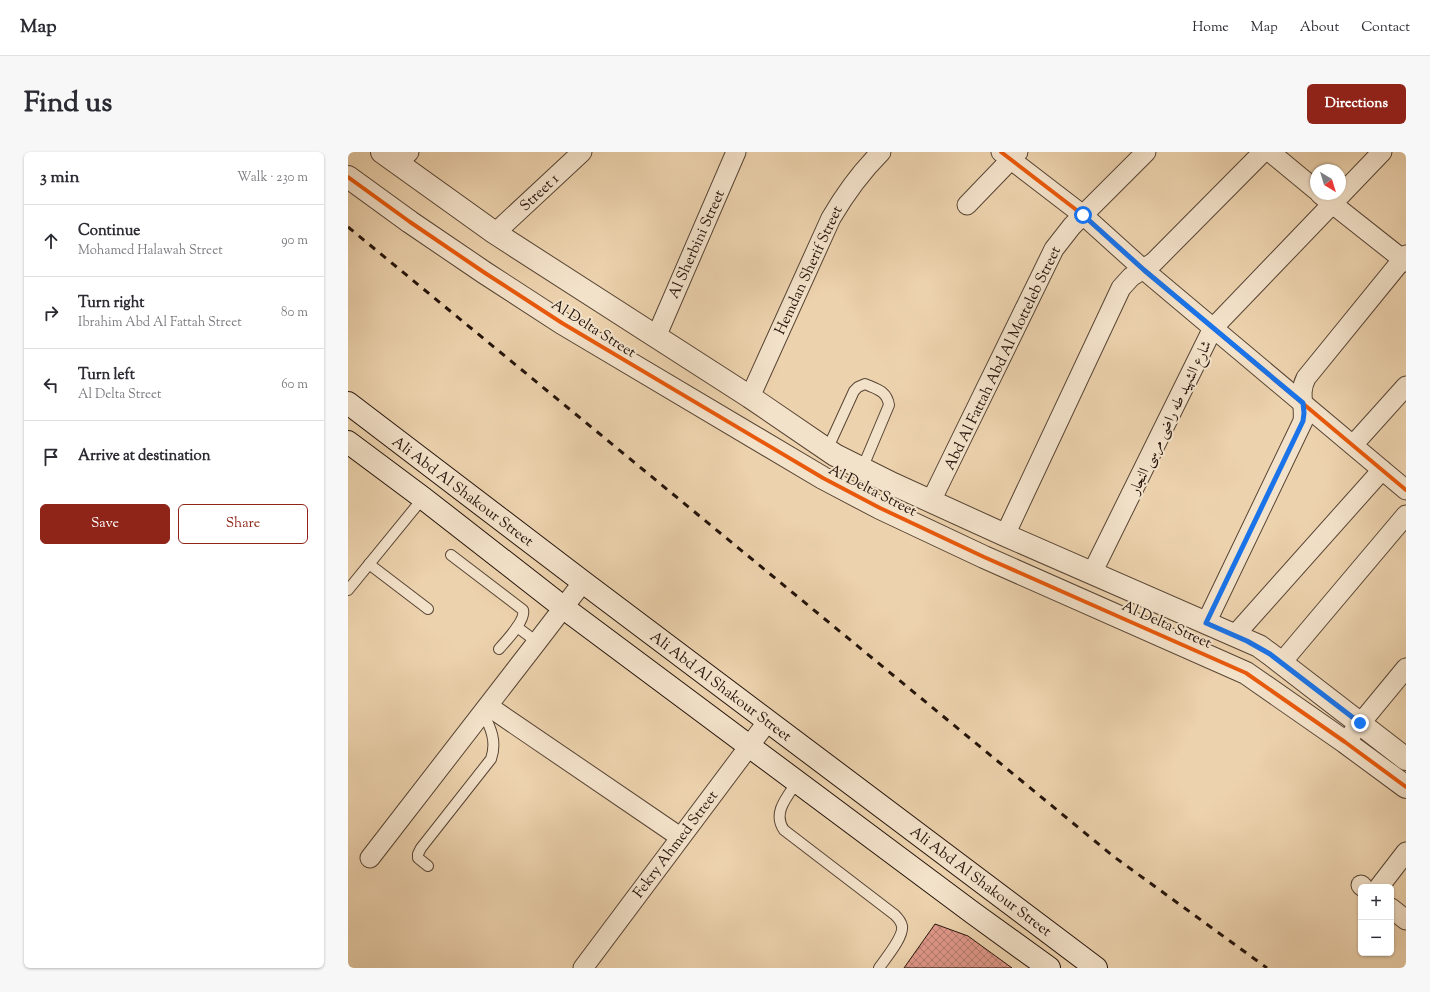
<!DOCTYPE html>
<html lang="en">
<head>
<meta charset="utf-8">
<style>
	:root { --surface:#fff; --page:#f7f7f7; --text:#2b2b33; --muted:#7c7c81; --line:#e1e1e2; --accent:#8f2418 }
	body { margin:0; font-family:"Sorts Mill Goudy",Amiri,serif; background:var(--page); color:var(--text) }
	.controls { position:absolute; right:12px; bottom:12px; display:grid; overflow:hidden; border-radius:6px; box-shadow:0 1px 3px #0004 }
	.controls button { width:36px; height:36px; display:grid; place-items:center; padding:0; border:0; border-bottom:1px solid var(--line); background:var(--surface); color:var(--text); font:20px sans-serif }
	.compass { position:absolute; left:962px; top:12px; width:36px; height:36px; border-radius:50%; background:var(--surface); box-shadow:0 1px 3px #0004; rotate:142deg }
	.stop { position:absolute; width:12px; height:12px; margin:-9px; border:3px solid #1a73e8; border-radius:50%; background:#fff }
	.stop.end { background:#1a73e8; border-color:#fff; box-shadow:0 1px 4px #0008 }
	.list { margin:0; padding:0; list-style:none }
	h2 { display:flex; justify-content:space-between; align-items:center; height:52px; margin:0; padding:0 16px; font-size:17px }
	h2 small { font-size:13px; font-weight:400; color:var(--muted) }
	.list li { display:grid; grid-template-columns:26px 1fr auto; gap:12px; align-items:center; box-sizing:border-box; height:72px; padding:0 16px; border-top:1px solid var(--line) }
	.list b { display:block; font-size:15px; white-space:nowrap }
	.list p { margin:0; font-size:13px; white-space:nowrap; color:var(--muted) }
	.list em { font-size:13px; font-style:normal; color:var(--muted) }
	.actions { display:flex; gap:8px; padding:12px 16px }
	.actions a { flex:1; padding:9px 0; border:1px solid var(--accent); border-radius:6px; text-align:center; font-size:14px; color:var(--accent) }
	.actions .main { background:var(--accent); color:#fff }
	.icon { flex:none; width:22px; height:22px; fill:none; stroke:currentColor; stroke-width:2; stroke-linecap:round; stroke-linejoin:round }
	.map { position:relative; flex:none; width:1058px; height:816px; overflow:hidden; border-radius:6px }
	header { display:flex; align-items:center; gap:24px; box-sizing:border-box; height:56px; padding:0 20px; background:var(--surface); border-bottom:1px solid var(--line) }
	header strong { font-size:19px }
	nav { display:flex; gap:22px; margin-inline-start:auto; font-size:14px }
	.intro { display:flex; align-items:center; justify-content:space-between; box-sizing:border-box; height:96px; padding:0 24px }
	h1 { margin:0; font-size:28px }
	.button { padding:10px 18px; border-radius:6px; background:var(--accent); color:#fff; font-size:14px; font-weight:700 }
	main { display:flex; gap:24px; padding:0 24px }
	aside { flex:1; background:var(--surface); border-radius:6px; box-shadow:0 1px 3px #0004 }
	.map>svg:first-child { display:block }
	.building { fill:url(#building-cross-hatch); stroke:#25140b }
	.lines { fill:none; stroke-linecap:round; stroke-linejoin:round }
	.service-casing { stroke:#574434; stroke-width:12 }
	.minor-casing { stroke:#574434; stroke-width:21 }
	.tertiary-casing { stroke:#574434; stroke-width:24 }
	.secondary-casing { stroke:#25140b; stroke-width:24 }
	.service { stroke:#f3e2ca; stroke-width:10 }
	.minor { stroke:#f3e2ca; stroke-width:19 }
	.tertiary { stroke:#f3e2ca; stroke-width:22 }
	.secondary { stroke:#f3e2ca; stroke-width:22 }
	.rail { stroke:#25140b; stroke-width:3; stroke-dasharray:7 7; stroke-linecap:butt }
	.cycleway-casing { stroke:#f3e2ca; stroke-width:6 }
	.cycleway { stroke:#e8590c; stroke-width:4 }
	.route { stroke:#1a73e8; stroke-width:5 }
	.labels { text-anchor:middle; stroke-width:4; stroke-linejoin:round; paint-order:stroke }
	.street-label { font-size:15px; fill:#25140b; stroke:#f3e2ca }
</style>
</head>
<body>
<header>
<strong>Map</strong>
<nav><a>Home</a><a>Map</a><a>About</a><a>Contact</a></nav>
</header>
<div class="intro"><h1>Find us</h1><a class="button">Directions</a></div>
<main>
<aside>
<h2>3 min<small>Walk · 230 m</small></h2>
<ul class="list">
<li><svg class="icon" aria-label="ahead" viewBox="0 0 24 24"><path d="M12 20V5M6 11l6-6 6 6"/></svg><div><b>Continue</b><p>Mohamed Halawah Street</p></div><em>90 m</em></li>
<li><svg class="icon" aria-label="right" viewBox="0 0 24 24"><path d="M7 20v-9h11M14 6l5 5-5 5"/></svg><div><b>Turn right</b><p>Ibrahim Abd Al Fattah Street</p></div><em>80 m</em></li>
<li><svg class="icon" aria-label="left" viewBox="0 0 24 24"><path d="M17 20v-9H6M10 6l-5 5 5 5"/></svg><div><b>Turn left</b><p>Al Delta Street</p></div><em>60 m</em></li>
<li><svg class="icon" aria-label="arrive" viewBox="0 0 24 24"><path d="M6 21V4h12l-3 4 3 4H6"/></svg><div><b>Arrive at destination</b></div></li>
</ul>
<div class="actions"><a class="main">Save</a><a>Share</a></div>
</aside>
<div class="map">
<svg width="1058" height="816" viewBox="0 0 1058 816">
	<defs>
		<pattern id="building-cross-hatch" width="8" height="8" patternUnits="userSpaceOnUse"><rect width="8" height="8" fill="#e0988a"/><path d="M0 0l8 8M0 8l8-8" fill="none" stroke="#b57b6f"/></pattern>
	</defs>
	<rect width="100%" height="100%" fill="#ecd2ad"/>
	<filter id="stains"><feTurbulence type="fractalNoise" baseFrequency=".005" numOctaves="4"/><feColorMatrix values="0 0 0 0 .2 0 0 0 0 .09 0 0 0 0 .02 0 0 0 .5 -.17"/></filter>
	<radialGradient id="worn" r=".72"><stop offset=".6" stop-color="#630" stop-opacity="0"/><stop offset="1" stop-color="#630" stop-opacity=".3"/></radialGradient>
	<polygon class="building" points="587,772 620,784 664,816 556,816"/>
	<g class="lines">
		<defs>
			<g id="service">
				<path d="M479,298L506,239L510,235L517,232C529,237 539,239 541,253L514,317"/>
				<path d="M103,403L175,458C178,468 158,489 151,497"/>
				<polyline points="21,412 80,457"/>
				<polyline points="0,438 75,346"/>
				<polyline points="169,475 189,490"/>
				<path d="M449,630C439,645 424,661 436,678L547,763C550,766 553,769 554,774C556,785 537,807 531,816"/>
				<path d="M80,714L70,706V702L73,696L143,607C149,590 143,576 135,561"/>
			</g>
			<g id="minor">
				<polyline points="653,0 735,63 796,118 1058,338"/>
				<polyline points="922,0 968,38"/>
				<polyline points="50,11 61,0"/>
				<polyline points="972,42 1058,110"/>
				<polyline points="619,53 670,0"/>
				<polyline points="147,81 234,0"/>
				<polyline points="308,185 388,0"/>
				<path d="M402,245L483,66C497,42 513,20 533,0"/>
				<polyline points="1005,293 1058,234"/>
				<polyline points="583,349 706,97 724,74 798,0"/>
				<polyline points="657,383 773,136 783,125 806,110 915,0"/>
				<polyline points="744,421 865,176 1034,0"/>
				<path d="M858,471L955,269C957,252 950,242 958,226L1058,103"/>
				<polyline points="886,484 1034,318"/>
				<polyline points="934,510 1058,363"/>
				<polyline points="140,554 332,685"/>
				<polyline points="997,590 1058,516"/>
				<polyline points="22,706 189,490 235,430"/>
				<polyline points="1013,733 1015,735"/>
				<polyline points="1031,735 1058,700"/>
				<polyline points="1043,756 1058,768"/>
				<polyline points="235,816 420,569"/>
			</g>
			<g id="tertiary">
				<polyline points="34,0 147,81 402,245 487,303 545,332 657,383 911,494 922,502 1058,607"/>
				<polyline points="0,25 62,70 137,121 214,171 475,326 532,356 636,405 898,521 997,590 1058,635"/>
			</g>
			<g id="secondary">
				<polyline points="0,251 235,430 748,816"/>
				<polyline points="0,290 75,346 216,456 625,761 701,816"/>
			</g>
		</defs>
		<use href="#service" class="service-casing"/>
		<use href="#minor" class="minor-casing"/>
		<use href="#tertiary" class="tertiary-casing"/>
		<use href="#secondary" class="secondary-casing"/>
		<use href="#service" class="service"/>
		<use href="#minor" class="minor"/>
		<use href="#tertiary" class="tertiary"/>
		<use href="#secondary" class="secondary"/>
		<polyline class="rail" points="0,75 765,704 919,816"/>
		<defs>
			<g id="cycleway">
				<polyline points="653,0 735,63 796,118 1058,338"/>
				<polyline points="0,25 62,70 137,121 214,171 475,326 532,356 636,405 898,521 997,590 1058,635"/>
			</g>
		</defs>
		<use href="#cycleway" class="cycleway-casing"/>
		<use href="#cycleway" class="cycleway"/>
	</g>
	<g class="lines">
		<polyline class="route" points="735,63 796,118 955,251 956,261 955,269 858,471 899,489 922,502 1012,571"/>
	</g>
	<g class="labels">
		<g class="street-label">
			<text transform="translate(191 40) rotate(-43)" y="5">Street 1</text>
			<text transform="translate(348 92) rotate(-66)" y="5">Al Sherbini Street</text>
			<text transform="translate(460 118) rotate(-65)" y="5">Hemdan Sherif Street</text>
			<text transform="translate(246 176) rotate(32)" y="5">Al Delta Street</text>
			<text transform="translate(654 206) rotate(-64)" y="5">Abd Al Fattah Abd Al Motteleb Street</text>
			<text transform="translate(822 265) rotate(-64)" y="5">شارع الشهيد طه راضى مرسى النجار</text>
			<text transform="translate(525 338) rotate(27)" y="5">Al Delta Street</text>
			<text transform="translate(115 339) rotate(37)" y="5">Ali Abd Al Shakour Street</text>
			<text transform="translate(819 472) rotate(24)" y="5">Al Delta Street</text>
			<text transform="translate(373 534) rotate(37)" y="5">Ali Abd Al Shakour Street</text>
			<text transform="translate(327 692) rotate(-53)" y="5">Fekry Ahmed Street</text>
			<text transform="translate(633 729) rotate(37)" y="5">Ali Abd Al Shakour Street</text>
		</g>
	</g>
	<rect width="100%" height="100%" filter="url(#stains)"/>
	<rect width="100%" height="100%" fill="url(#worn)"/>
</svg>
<div class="controls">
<button>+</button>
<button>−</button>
</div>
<svg class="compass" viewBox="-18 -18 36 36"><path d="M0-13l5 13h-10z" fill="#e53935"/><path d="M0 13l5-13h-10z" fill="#7c7c81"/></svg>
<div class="stop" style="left:735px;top:63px"></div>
<div class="stop end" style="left:1012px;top:571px"></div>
</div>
</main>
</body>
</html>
